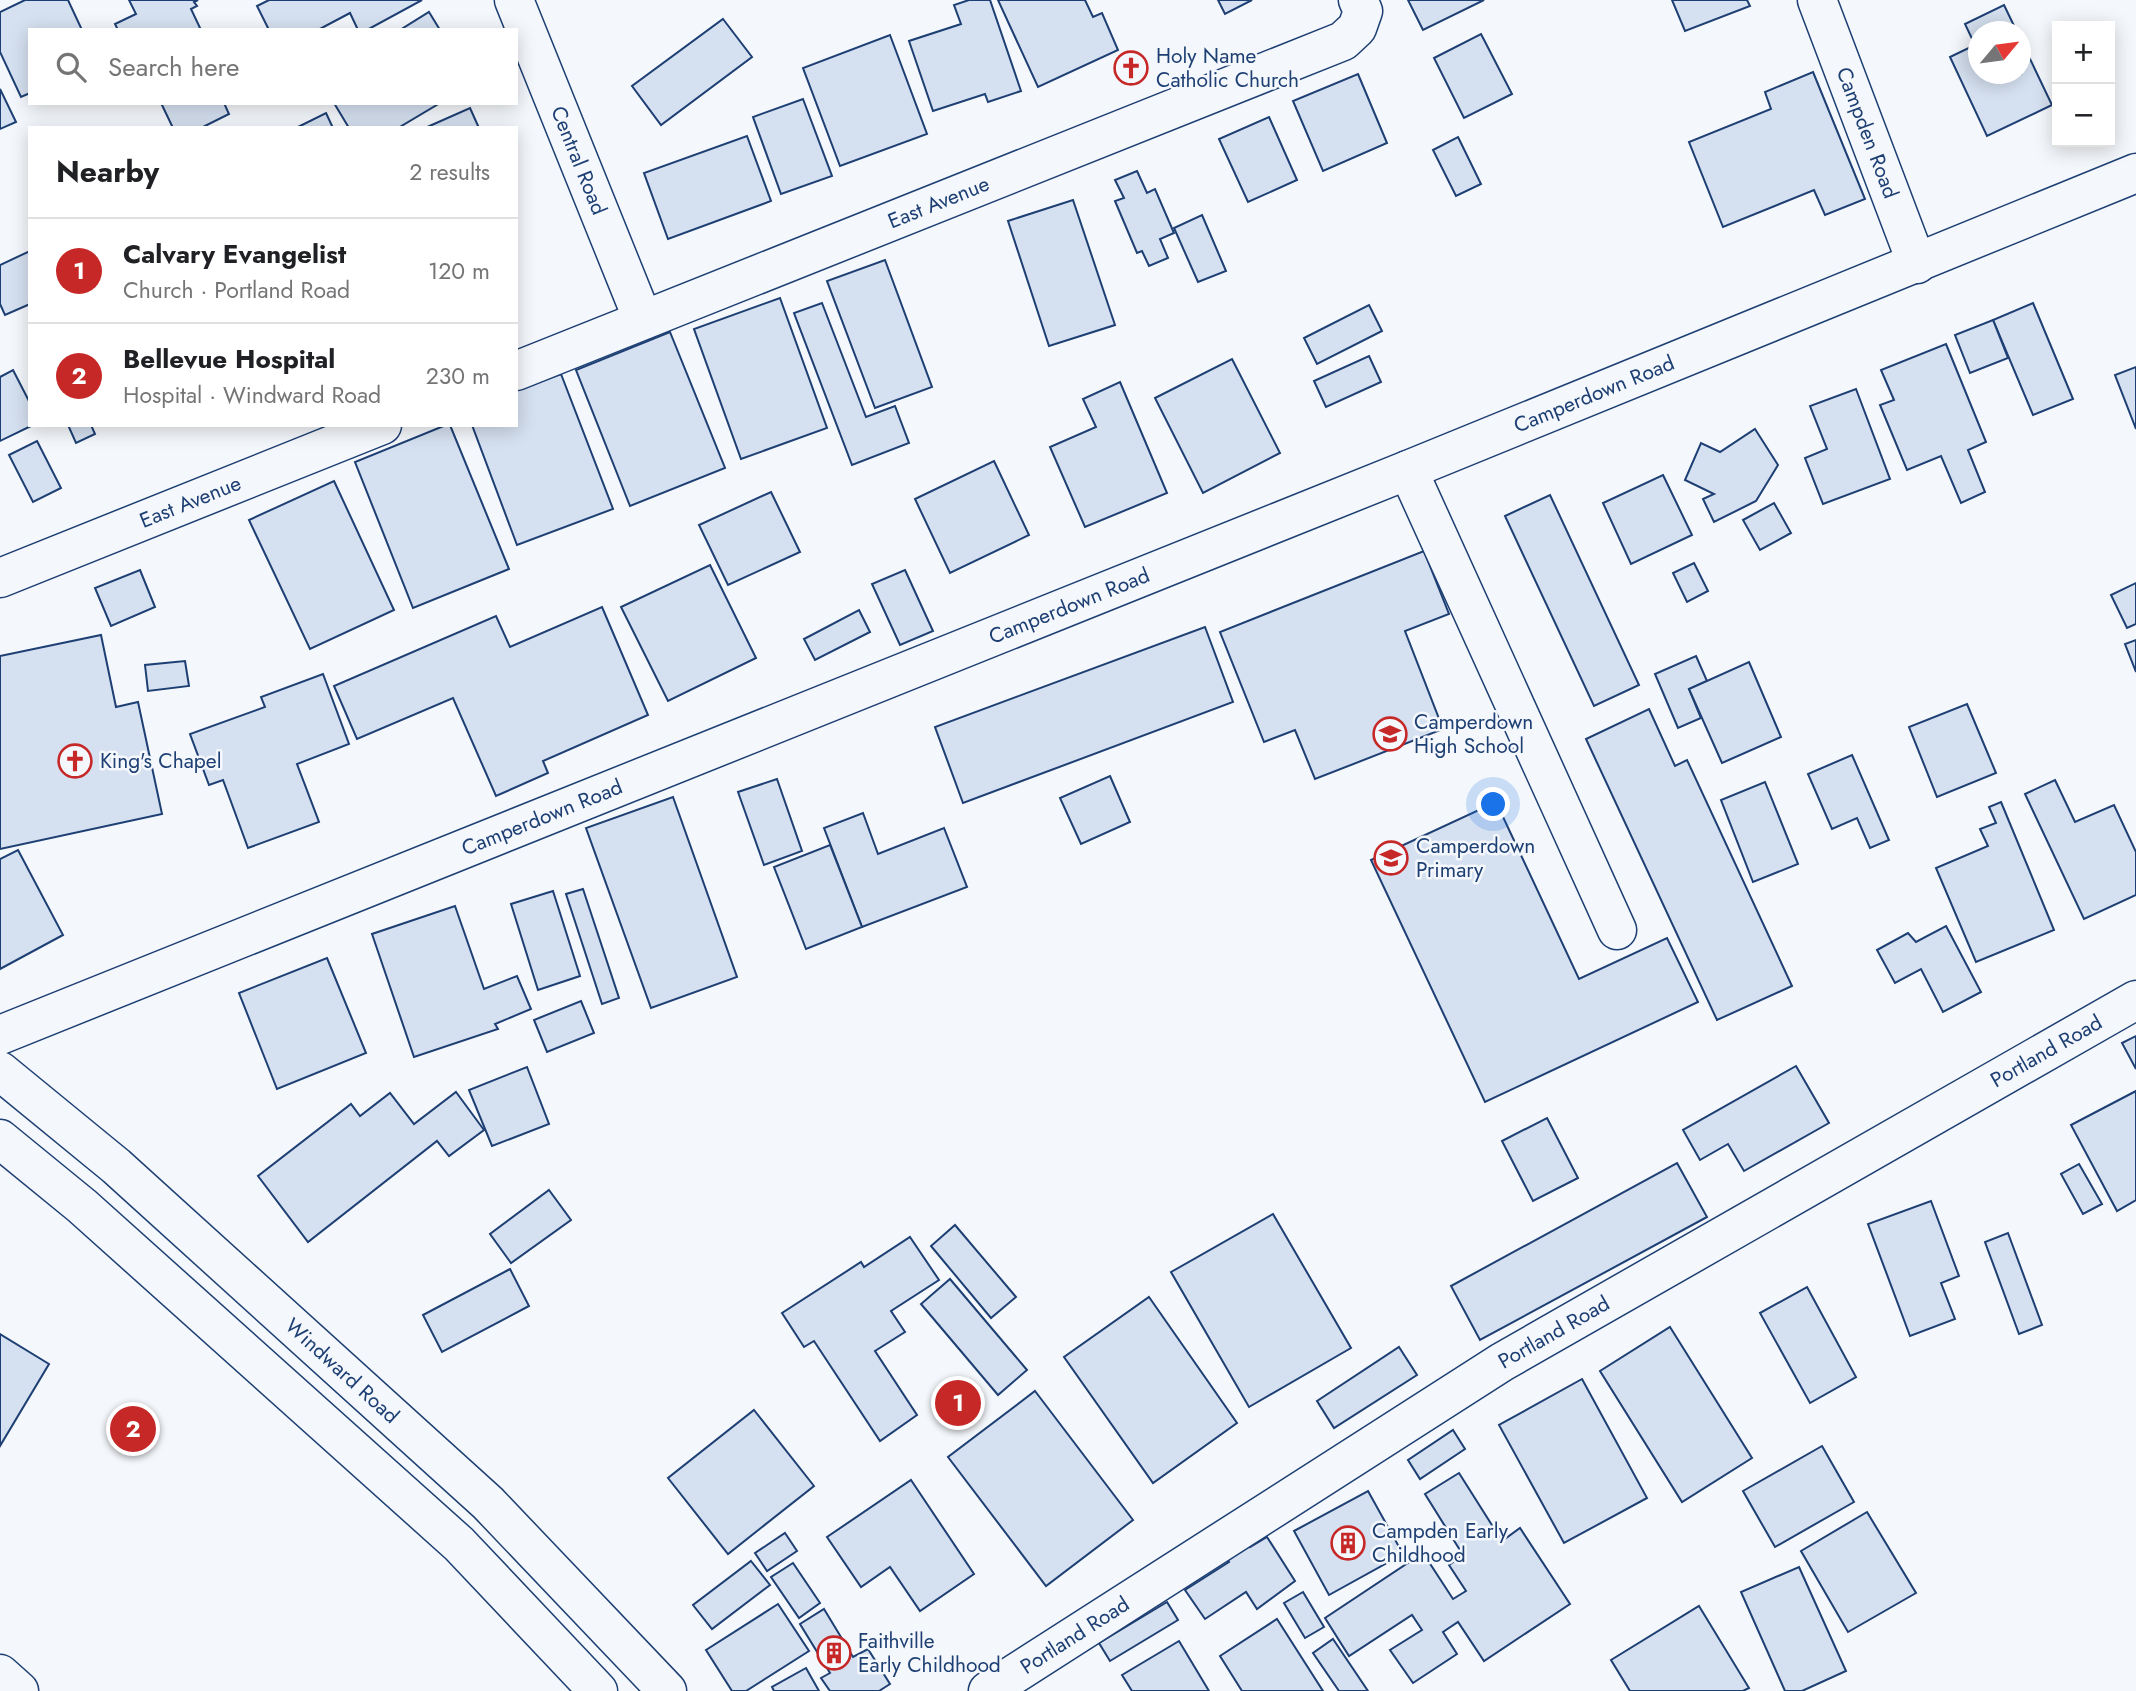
<!DOCTYPE html>
<html lang="en">
<head>
<meta charset="utf-8">
<style>
	:root { --surface:#fff; --page:#f2f2f2; --text:#202124; --muted:#757577; --line:#e0e0e0; --accent:#c62828 }
	body { margin:0; font-family:Jost,sans-serif; background:var(--page); color:var(--text) }
	.controls { position:absolute; right:21px; top:21px; display:grid; overflow:hidden; border-radius:0px; box-shadow:0 4px 18px #0003 }
	.controls button { width:63px; height:63px; display:grid; place-items:center; padding:0; border:0; border-bottom:2px solid var(--line); background:var(--surface); color:var(--text); font:35px sans-serif }
	.compass { position:absolute; left:1968px; top:21px; width:63px; height:63px; border-radius:50%; background:var(--surface); box-shadow:0 4px 18px #0003; rotate:61deg }
	.you { position:absolute; left:1494px; top:805px; width:24px; height:24px; margin:-18px; border:5px solid #fff; border-radius:50%; background:#1a73e8; box-shadow:0 0 0 10px #1a73e833 }
	.badge { display:grid; place-items:center; width:46px; height:46px; border-radius:50%; background:var(--accent); color:#fff; font-size:23px; font-weight:700 }
	.pin { position:absolute; translate:-50% -50%; border:4px solid #fff; box-shadow:0 2px 7px #0006 }
	.list { margin:0; padding:0; list-style:none }
	h2 { display:flex; justify-content:space-between; align-items:center; height:91px; margin:0; padding:0 28px; font-size:30px }
	h2 small { font-size:23px; font-weight:400; color:var(--muted) }
	.list li { display:grid; grid-template-columns:46px 1fr auto; gap:21px; align-items:center; box-sizing:border-box; height:105px; padding:0 28px; border-top:2px solid var(--line) }
	.list b { display:block; font-size:26px; white-space:nowrap }
	.list p { margin:0; font-size:23px; white-space:nowrap; color:var(--muted) }
	.list em { font-size:23px; font-style:normal; color:var(--muted) }
	.icon { flex:none; width:38px; height:38px; fill:none; stroke:currentColor; stroke-width:2; stroke-linecap:round; stroke-linejoin:round }
	.map { position:relative; flex:none; width:2136px; height:1691px; overflow:hidden }
	.search { position:absolute; background:var(--surface); box-shadow:0 4px 18px #0003; left:28px; top:28px; width:490px; height:77px; display:flex; align-items:center; gap:18px; box-sizing:border-box; padding:0 24px; border-radius:0px; color:var(--muted); font-size:26px }
	.panel { position:absolute; background:var(--surface); box-shadow:0 4px 18px #0003; left:28px; top:126px; width:490px; height:301px; border-radius:0px }
	.map>svg:first-child { display:block }
	.building { fill:#d5e0f0; stroke:#1d3f73; stroke-width:2 }
	.lines { fill:none; stroke-linecap:round; stroke-linejoin:round }
	.minor-casing { stroke:#1d3f73; stroke-width:41 }
	.major-casing { stroke:#1d3f73; stroke-width:41 }
	.minor { stroke:#f4f7fb; stroke-width:38 }
	.major { stroke:#f4f7fb; stroke-width:38 }
	.labels { text-anchor:middle; stroke-width:5; stroke-linejoin:round; paint-order:stroke }
	.poi-label { font-size:21px; fill:#1d3f73; stroke:#f4f7fb; text-anchor:start }
	.street-label { font-size:21px; fill:#1d3f73; stroke:#f4f7fb }
</style>
</head>
<body>
<div class="map">
<svg width="2136" height="1691" viewBox="0 0 2136 1691">
	<rect width="100%" height="100%" fill="#f4f7fb"/>
	<g class="building">
		<polygon points="25,0 68,0 82,30 30,30 30,93 21,97 0,52 0,12"/>
		<polygon points="129,0 198,0 194,2 197,6 191,9 201,30 118,30 115,24 136,14"/>
		<polygon points="269,0 422,0 367,30 358,30 350,13 318,30 269,30 257,6"/>
		<polygon points="969,0 990,0 1021,91 988,102 985,94 933,111 909,41 961,24 954,5"/>
		<polygon points="998,0 1085,0 1093,17 1102,13 1118,50 1038,87"/>
		<polygon points="1218,0 1252,0 1225,14"/>
		<polygon points="1408,0 1484,0 1423,30"/>
		<polygon points="1672,0 1747,0 1750,6 1685,31"/>
		<polygon points="2004,5 2017,32 1979,32 1979,74 2021,74 2021,40 2052,105 1987,136 1950,57 1975,45 1965,24"/>
		<polygon points="429,12 440,30 400,30"/>
		<polygon points="723,19 752,57 661,125 632,86"/>
		<polygon points="1481,34 1512,94 1464,118 1434,58"/>
		<polygon points="890,35 927,134 840,166 803,68"/>
		<polygon points="1813,72 1865,199 1825,215 1814,190 1723,227 1689,142 1771,109 1765,92"/>
		<polygon points="1358,74 1387,143 1323,171 1293,101"/>
		<polygon points="0,89 16,122 0,129"/>
		<polygon points="803,99 832,176 781,194 753,117"/>
		<polygon points="161,103 224,103 229,114 201,128 173,128"/>
		<polygon points="334,103 440,103 398,128 349,128"/>
		<polygon points="470,108 479,128 425,128"/>
		<polygon points="326,113 333,128 296,128"/>
		<polygon points="1269,117 1297,180 1248,202 1219,139"/>
		<polygon points="747,136 771,201 668,239 644,173"/>
		<polygon points="1458,137 1481,184 1456,196 1433,150"/>
		<polygon points="1137,171 1147,193 1155,189 1174,233 1160,239 1168,258 1149,266 1142,251 1137,253 1115,201 1124,198 1115,180"/>
		<polygon points="1073,200 1115,325 1049,346 1008,221"/>
		<polygon points="1202,215 1226,271 1198,282 1174,228"/>
		<polygon points="30,251 30,304 5,315 0,304 0,265"/>
		<polygon points="885,260 932,387 875,408 827,281"/>
		<polygon points="780,298 827,428 741,459 694,329"/>
		<polygon points="822,303 866,417 895,406 909,443 852,465 794,313"/>
		<polygon points="2033,303 2073,399 2033,415 1993,320"/>
		<polygon points="1369,305 1382,331 1317,364 1304,338"/>
		<polygon points="1993,320 2008,358 1970,373 1955,335"/>
		<polygon points="670,332 725,468 630,506 576,370"/>
		<polygon points="1946,344 1986,442 1968,450 1985,492 1961,503 1941,456 1907,470 1880,405 1894,400 1881,370"/>
		<polygon points="1369,356 1381,382 1326,407 1314,381"/>
		<polygon points="1232,359 1280,453 1203,493 1155,398"/>
		<polygon points="2136,367 2136,429 2115,375"/>
		<polygon points="13,370 30,403 30,425 33,425 0,441 0,377"/>
		<polygon points="561,374 613,509 517,545 472,425 516,425 516,390"/>
		<polygon points="1120,382 1167,493 1085,527 1050,447 1096,427 1083,399"/>
		<polygon points="1856,389 1890,479 1823,504 1805,458 1827,449 1810,406"/>
		<polygon points="68,425 91,425 95,434 76,443"/>
		<polygon points="446,425 450,425 509,569 413,608 355,462"/>
		<polygon points="1755,429 1778,465 1756,501 1714,522 1703,499 1714,494 1685,480 1701,443 1720,452"/>
		<polygon points="37,441 61,488 33,502 9,455"/>
		<polygon points="994,461 1029,535 950,573 915,499"/>
		<polygon points="1663,475 1692,535 1631,564 1603,503"/>
		<polygon points="334,481 394,610 310,649 249,520"/>
		<polygon points="771,492 800,552 728,585 699,525"/>
		<polygon points="1550,495 1639,685 1594,706 1505,516"/>
		<polygon points="1774,503 1791,533 1760,550 1743,520"/>
		<polygon points="1424,551 1449,614 1405,631 1443,729 1315,779 1295,730 1264,742 1220,632"/>
		<polygon points="1694,563 1708,591 1687,602 1673,573"/>
		<polygon points="710,565 756,658 668,701 621,607"/>
		<polygon points="140,570 155,607 111,626 95,588"/>
		<polygon points="905,570 933,631 900,645 872,584"/>
		<polygon points="2136,583 2136,624 2127,628 2111,595"/>
		<polygon points="602,607 648,715 543,761 548,773 496,796 453,698 357,739 334,686 496,616 510,647"/>
		<polygon points="859,610 870,632 815,660 804,639"/>
		<polygon points="1205,627 1233,702 963,803 935,727"/>
		<polygon points="101,635 116,707 138,702 162,814 0,849 0,656"/>
		<polygon points="2136,640 2136,672 2125,644"/>
		<polygon points="1696,656 1707,681 1689,689 1701,718 1678,728 1655,674"/>
		<polygon points="185,661 189,686 148,691 145,665"/>
		<polygon points="1749,662 1781,737 1722,763 1689,689"/>
		<polygon points="323,674 349,744 297,764 319,822 248,848 223,780 209,785 190,734 265,707 261,697"/>
		<polygon points="1967,704 1996,773 1937,797 1909,727"/>
		<polygon points="1649,709 1675,766 1687,760 1792,986 1717,1020 1586,739"/>
		<polygon points="1852,755 1889,840 1870,848 1857,818 1832,829 1808,774"/>
		<polygon points="1110,776 1130,822 1081,844 1060,798"/>
		<polygon points="777,779 802,851 764,865 738,792"/>
		<polygon points="2055,780 2075,822 2114,805 2136,852 2136,895 2084,919 2025,794"/>
		<polygon points="1765,782 1798,864 1753,882 1721,800"/>
		<polygon points="673,797 737,977 651,1008 586,828"/>
		<polygon points="1496,802 1579,979 1667,938 1698,1002 1485,1102 1371,860"/>
		<polygon points="2001,802 2054,930 1976,962 1936,868 1988,846 1980,829 1996,823 1989,807"/>
		<polygon points="863,813 878,854 944,828 967,887 862,927 824,828"/>
		<polygon points="830,845 862,927 806,949 774,867"/>
		<polygon points="18,850 63,935 0,969 0,859"/>
		<polygon points="583,889 619,998 602,1004 566,894"/>
		<polygon points="553,891 580,976 538,990 511,904"/>
		<polygon points="455,906 484,989 517,976 531,1009 495,1024 498,1029 414,1057 372,934"/>
		<polygon points="1946,926 1981,992 1943,1012 1921,969 1895,983 1877,950 1908,933 1916,942"/>
		<polygon points="327,958 366,1053 277,1089 239,993"/>
		<polygon points="581,1001 594,1033 547,1052 534,1020"/>
		<polygon points="2136,1036 2136,1069 2122,1043"/>
		<polygon points="1796,1066 1829,1123 1744,1171 1728,1144 1700,1160 1683,1130"/>
		<polygon points="527,1067 549,1124 492,1146 469,1090"/>
		<polygon points="2136,1091 2136,1200 2117,1211 2071,1125"/>
		<polygon points="456,1092 484,1130 449,1156 437,1141 308,1242 258,1176 351,1104 360,1116 390,1093 414,1124"/>
		<polygon points="1547,1118 1578,1178 1533,1201 1502,1141"/>
		<polygon points="1677,1163 1707,1217 1480,1340 1451,1286"/>
		<polygon points="2079,1164 2102,1204 2083,1214 2061,1174"/>
		<polygon points="549,1190 571,1220 511,1263 490,1234"/>
		<polygon points="1931,1201 1959,1276 1941,1283 1955,1319 1910,1336 1868,1224"/>
		<polygon points="1273,1214 1351,1348 1249,1407 1171,1272"/>
		<polygon points="955,1225 1016,1297 991,1318 931,1246"/>
		<polygon points="2008,1233 2042,1325 2019,1334 1985,1242"/>
		<polygon points="910,1237 939,1280 891,1311 905,1332 875,1351 917,1415 880,1441 814,1341 804,1347 782,1313 861,1262 864,1267"/>
		<polygon points="510,1269 529,1306 442,1352 423,1315"/>
		<polygon points="950,1279 1027,1370 998,1395 921,1304"/>
		<polygon points="1807,1287 1856,1377 1810,1403 1760,1313"/>
		<polygon points="1149,1297 1237,1423 1153,1483 1064,1357"/>
		<polygon points="1670,1327 1752,1458 1682,1502 1600,1371"/>
		<polygon points="0,1334 49,1364 0,1446"/>
		<polygon points="1399,1347 1417,1375 1334,1428 1317,1401"/>
		<polygon points="1582,1379 1647,1498 1564,1543 1499,1425"/>
		<polygon points="1035,1391 1133,1520 1046,1586 948,1457"/>
		<polygon points="754,1410 814,1486 728,1554 668,1478"/>
		<polygon points="1453,1430 1465,1449 1420,1479 1408,1460"/>
		<polygon points="1822,1446 1854,1502 1775,1547 1743,1491"/>
		<polygon points="1459,1473 1502,1541 1520,1528 1570,1604 1484,1661 1458,1622 1443,1632 1457,1654 1413,1683 1390,1650 1422,1630 1412,1615 1349,1656 1325,1618 1423,1553 1453,1599 1466,1591 1449,1565 1463,1555 1425,1494"/>
		<polygon points="911,1480 974,1574 920,1611 890,1567 861,1587 827,1537"/>
		<polygon points="1368,1491 1403,1554 1329,1595 1294,1531"/>
		<polygon points="1867,1512 1916,1593 1848,1632 1801,1551"/>
		<polygon points="785,1533 797,1551 767,1571 755,1553"/>
		<polygon points="1267,1537 1295,1581 1257,1609 1246,1592 1205,1619 1185,1590 1229,1562 1226,1557 1248,1543 1250,1547"/>
		<polygon points="751,1561 770,1585 712,1629 693,1605"/>
		<polygon points="793,1563 820,1603 799,1618 771,1577"/>
		<polygon points="1799,1567 1846,1671 1802,1691 1785,1691 1741,1592"/>
		<polygon points="1303,1592 1324,1627 1305,1638 1284,1603"/>
		<polygon points="1167,1602 1178,1620 1110,1661 1099,1643"/>
		<polygon points="778,1604 809,1651 746,1691 732,1691 706,1650"/>
		<polygon points="1699,1606 1749,1688 1743,1691 1630,1691 1611,1660"/>
		<polygon points="824,1609 853,1657 868,1649 890,1684 879,1691 830,1691 821,1678 830,1673 800,1624"/>
		<polygon points="1277,1619 1323,1691 1242,1691 1220,1656"/>
		<polygon points="1333,1639 1368,1691 1339,1691 1313,1653"/>
		<polygon points="1179,1641 1209,1691 1132,1691 1122,1675"/>
		<polygon points="806,1668 819,1691 774,1691 772,1687"/>
	</g>
	<g class="lines">
		<defs>
			<g id="minor">
				<path id="s1" d="M514,0L643,320"/>
				<path id="s2" d="M1817,0L1917,264"/>
				<path id="s3" d="M516,371L1343,41L1357,28L1363,11L1358,0"/>
				<polyline points="1408,470 1617,930"/>
				<path id="s4" d="M0,578L382,425"/>
				<path id="s5" d="M0,1035L1408,470L2136,173"/>
				<polyline points="0,1674 19,1691"/>
				<path id="s6" d="M988,1691L1502,1362L2136,1000"/>
			</g>
			<g id="major">
				<path id="s7" d="M0,1071L116,1166L488,1503L667,1691"/>
				<polyline points="0,1139 82,1206 459,1544 598,1691"/>
			</g>
		</defs>
		<use href="#minor" class="minor-casing"/>
		<use href="#major" class="major-casing"/>
		<use href="#minor" class="minor"/>
		<use href="#major" class="major"/>
	</g>
	<defs>
		<symbol id="church-ring" viewBox="-11 -11 22 22"><circle r="9.5" fill="#f4f7fb" stroke="#c62828" stroke-width="1.5"/><path d="M-1.2-6h2.4v3.5h3.3v2.4h-3.3V6h-2.4V-.1h-3.3v-2.4h3.3Z" fill="#c62828"/></symbol>
		<symbol id="school-ring" viewBox="-11 -11 22 22"><circle r="9.5" fill="#f4f7fb" stroke="#c62828" stroke-width="1.5"/><path d="M0-5L7-2L0 1L-7-2ZM-4 1L0 2.5L4 1V4Q0 6-4 4Z" fill="#c62828"/></symbol>
		<symbol id="building-ring" viewBox="-11 -11 22 22"><circle r="9.5" fill="#f4f7fb" stroke="#c62828" stroke-width="1.5"/><path d="M-4-6H4V6H1V3H-1V6H-4ZM-2.5-4.3h1.7v1.8h-1.7ZM.8-4.3h1.7v1.8H.8ZM-2.5-1h1.7V.8h-1.7ZM.8-1h1.7V.8H.8Z" fill="#c62828"/></symbol>
	</defs>
	<g fill-rule="evenodd">
		<use href="#church-ring" x="1112" y="49" width="38" height="38"/>
		<use href="#school-ring" x="1371" y="715" width="38" height="38"/>
		<use href="#church-ring" x="56" y="742" width="38" height="38"/>
		<use href="#school-ring" x="1372" y="839" width="38" height="38"/>
		<use href="#building-ring" x="1329" y="1524" width="38" height="38"/>
		<use href="#building-ring" x="815" y="1634" width="38" height="38"/>
	</g>
	<g class="labels">
		<g class="poi-label">
			<text x="1156" y="63">Holy Name<tspan x="1156" dy="24">Catholic Church</tspan></text>
			<text x="1414" y="729">Camperdown<tspan x="1414" dy="24">High School</tspan></text>
			<text x="100" y="768">King's Chapel</text>
			<text x="1416" y="853">Camperdown<tspan x="1416" dy="24">Primary</tspan></text>
			<text x="1372" y="1538">Campden Early<tspan x="1372" dy="24">Childhood</tspan></text>
			<text x="858" y="1648">Faithville<tspan x="858" dy="24">Early Childhood</tspan></text>
		</g>
		<g class="street-label">
			<text dy="7" stroke="none"><textPath href="#s2" startOffset="142">Campden Road</textPath></text>
			<text dy="7" stroke="none"><textPath href="#s1" startOffset="173">Central Road</textPath></text>
			<text dy="7" stroke="none"><textPath href="#s3" startOffset="455">East Avenue</textPath></text>
			<text dy="7" stroke="none"><textPath href="#s5" startOffset="1718">Camperdown Road</textPath></text>
			<text dy="7" stroke="none"><textPath href="#s4" startOffset="205">East Avenue</textPath></text>
			<text dy="7" stroke="none"><textPath href="#s5" startOffset="1152">Camperdown Road</textPath></text>
			<text dy="7" stroke="none"><textPath href="#s5" startOffset="584">Camperdown Road</textPath></text>
			<text dy="7" stroke="none"><textPath href="#s6" startOffset="1237">Portland Road</textPath></text>
			<text dy="7" stroke="none"><textPath href="#s6" startOffset="670">Portland Road</textPath></text>
			<text dy="7" stroke="none"><textPath href="#s7" startOffset="455">Windward Road</textPath></text>
			<text dy="7" stroke="none"><textPath href="#s6" startOffset="103">Portland Road</textPath></text>
		</g>
	</g>
</svg>
<div class="controls">
<button>+</button>
<button>−</button>
</div>
<svg class="compass" viewBox="-18 -18 36 36"><path d="M0-13l5 13h-10z" fill="#e53935"/><path d="M0 13l5-13h-10z" fill="#757577"/></svg>
<div class="you"></div>
<div class="pin badge" style="left:958px;top:1403px">1</div>
<div class="pin badge" style="left:133px;top:1429px">2</div>
<div class="search"><svg class="icon" aria-label="search" viewBox="0 0 24 24"><circle cx="10" cy="10" r="6"/><path d="M15 15l6 6"/></svg>Search here</div>
<section class="panel">
<h2>Nearby<small>2 results</small></h2>
<ul class="list">
<li><span class="badge">1</span><div><b>Calvary Evangelist</b><p>Church · Portland Road</p></div><em>120 m</em></li>
<li><span class="badge">2</span><div><b>Bellevue Hospital</b><p>Hospital · Windward Road</p></div><em>230 m</em></li>
</ul>
</section>
</div>
</body>
</html>
